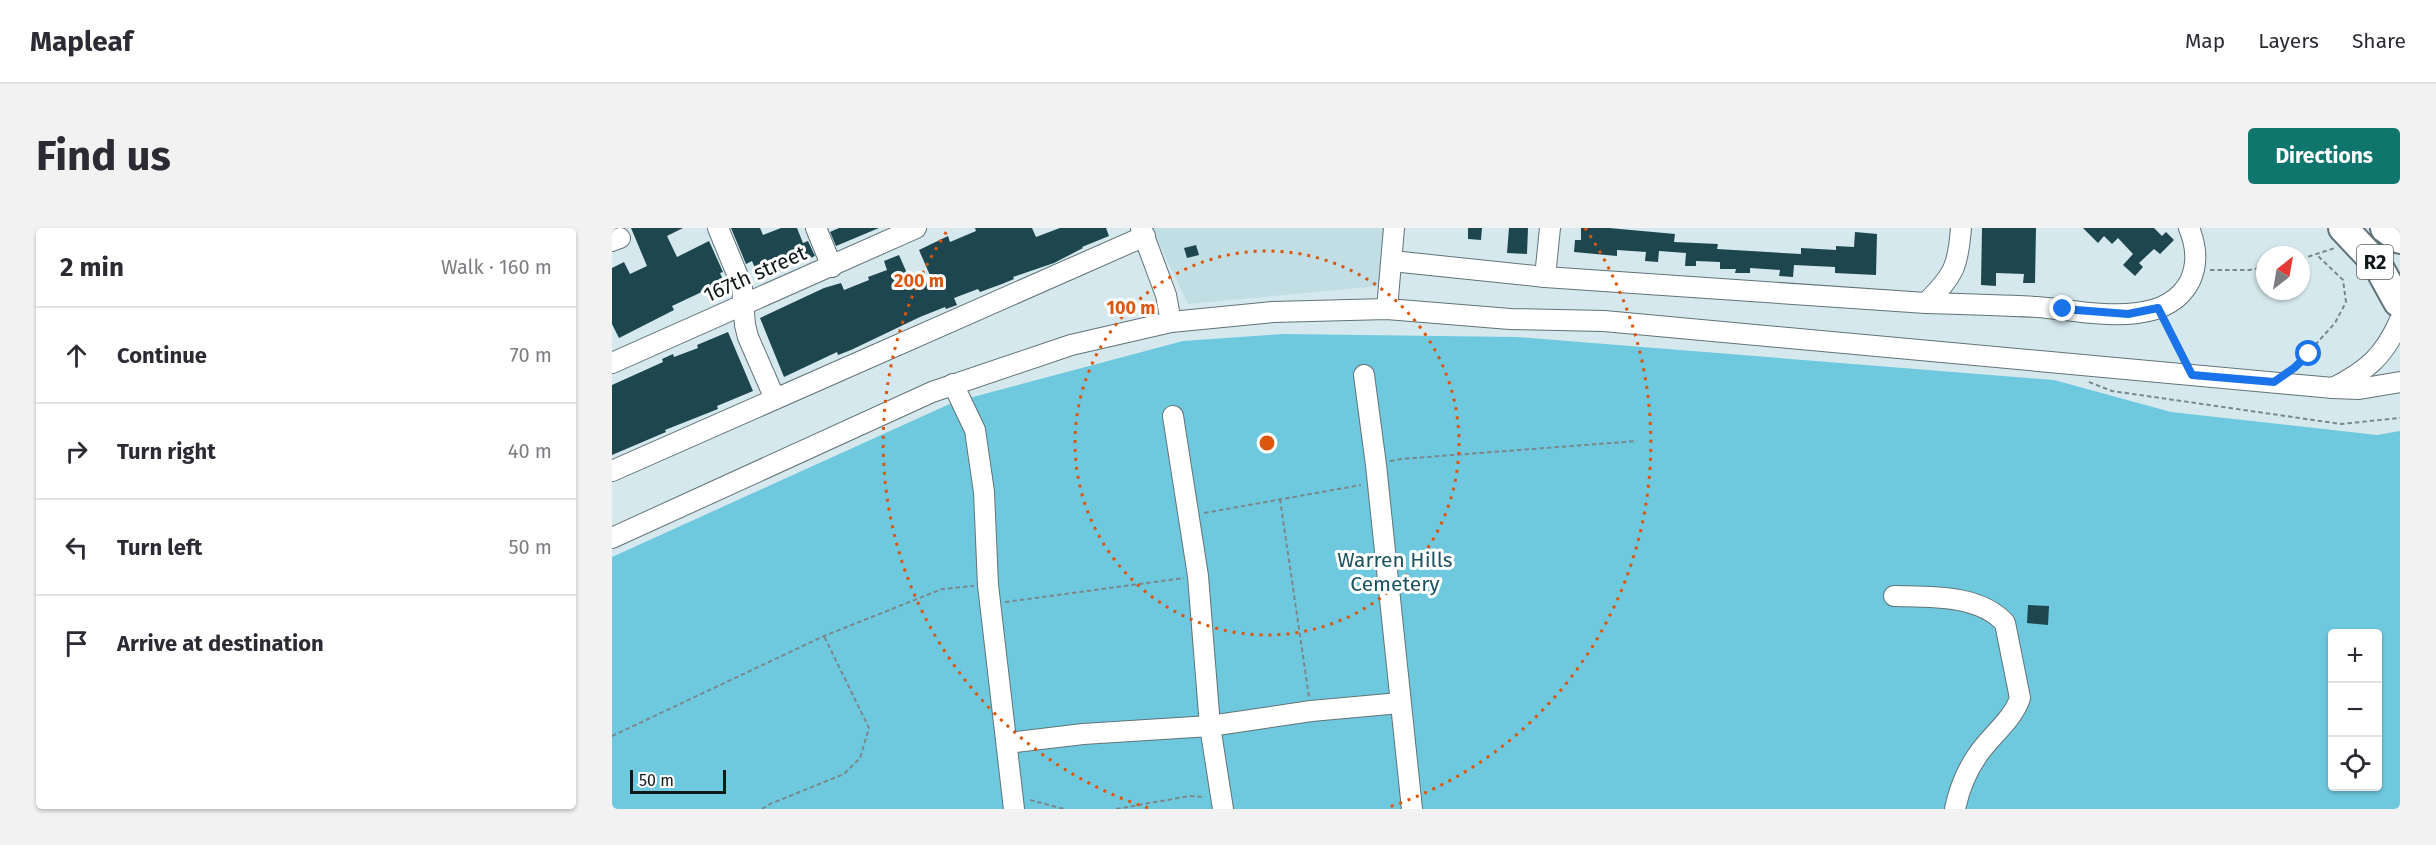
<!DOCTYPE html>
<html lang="en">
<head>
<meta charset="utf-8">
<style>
	:root { --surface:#fff; --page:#f2f2f3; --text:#2b2b33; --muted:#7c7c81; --line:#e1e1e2; --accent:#0f766e }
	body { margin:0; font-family:"Fira Sans",sans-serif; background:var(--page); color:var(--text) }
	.controls { position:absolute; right:18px; bottom:18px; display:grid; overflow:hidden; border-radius:6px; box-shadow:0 2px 4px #0004 }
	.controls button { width:54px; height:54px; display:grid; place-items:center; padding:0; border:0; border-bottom:2px solid var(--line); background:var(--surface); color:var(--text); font:30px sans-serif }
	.compass { position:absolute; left:1644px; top:18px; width:54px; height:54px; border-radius:50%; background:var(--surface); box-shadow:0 2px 4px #0004; rotate:31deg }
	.scale { position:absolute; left:18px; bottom:15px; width:96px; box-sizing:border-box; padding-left:6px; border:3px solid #11181a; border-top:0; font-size:16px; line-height:21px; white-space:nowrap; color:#11181a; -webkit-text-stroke:4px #fff; paint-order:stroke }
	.stop { position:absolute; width:18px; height:18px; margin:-14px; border:4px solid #1a73e8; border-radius:50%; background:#fff }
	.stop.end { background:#1a73e8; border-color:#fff; box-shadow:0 2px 6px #0008 }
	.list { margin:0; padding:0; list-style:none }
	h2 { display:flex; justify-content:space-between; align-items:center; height:78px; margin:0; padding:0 24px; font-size:26px }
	h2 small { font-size:20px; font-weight:400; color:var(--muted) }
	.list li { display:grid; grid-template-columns:39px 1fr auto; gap:18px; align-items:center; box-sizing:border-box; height:96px; padding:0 24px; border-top:2px solid var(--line) }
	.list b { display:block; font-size:22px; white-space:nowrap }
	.list em { font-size:20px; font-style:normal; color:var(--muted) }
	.icon { flex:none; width:33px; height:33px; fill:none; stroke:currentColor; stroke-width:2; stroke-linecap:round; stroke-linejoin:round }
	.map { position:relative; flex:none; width:1788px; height:581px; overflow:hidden; border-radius:6px }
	header { display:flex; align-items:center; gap:36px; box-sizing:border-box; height:84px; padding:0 30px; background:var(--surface); border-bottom:2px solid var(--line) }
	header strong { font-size:28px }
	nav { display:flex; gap:33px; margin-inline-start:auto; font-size:21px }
	.intro { display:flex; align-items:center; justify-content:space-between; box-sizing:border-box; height:144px; padding:0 36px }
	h1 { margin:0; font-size:42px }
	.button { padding:15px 27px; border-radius:6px; background:var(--accent); color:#fff; font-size:21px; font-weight:700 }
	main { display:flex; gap:36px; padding:0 36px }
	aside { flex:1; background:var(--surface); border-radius:6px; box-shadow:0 2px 4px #0004 }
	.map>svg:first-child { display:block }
	.built { fill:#c1dee5 }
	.green { fill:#6ec9df; fill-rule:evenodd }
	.building { fill:#1e464f }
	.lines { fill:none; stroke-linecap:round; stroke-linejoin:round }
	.minor-casing { stroke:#617377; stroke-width:22 }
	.highway-casing { stroke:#617377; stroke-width:32 }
	.path { stroke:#7a888c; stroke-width:2; stroke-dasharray:4.5 3; stroke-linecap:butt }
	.minor { stroke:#fff; stroke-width:20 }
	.highway { stroke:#fff; stroke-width:28 }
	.route { stroke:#1a73e8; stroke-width:8 }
	.ring { fill:none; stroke:#dd560d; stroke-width:3; stroke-dasharray:3 6 }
	.labels { text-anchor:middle; stroke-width:6; stroke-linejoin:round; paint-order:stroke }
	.shield { fill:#fff; stroke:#585d5f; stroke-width:1.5 }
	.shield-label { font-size:20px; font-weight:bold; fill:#11181a }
	.street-label { font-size:21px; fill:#11181a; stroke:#fff }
	.park-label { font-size:21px; fill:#1d535f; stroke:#fff }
	.centre { fill:#dd560d; stroke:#fff; stroke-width:3 }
	.ring-label { font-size:18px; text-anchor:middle; font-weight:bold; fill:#dd560d; stroke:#fff; stroke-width:6; stroke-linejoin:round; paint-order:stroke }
</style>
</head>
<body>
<header>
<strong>Mapleaf</strong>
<nav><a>Map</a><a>Layers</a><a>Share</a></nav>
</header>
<div class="intro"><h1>Find us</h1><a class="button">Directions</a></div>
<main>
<aside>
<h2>2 min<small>Walk · 160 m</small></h2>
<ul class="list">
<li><svg class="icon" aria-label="ahead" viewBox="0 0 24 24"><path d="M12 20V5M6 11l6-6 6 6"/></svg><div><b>Continue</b></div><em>70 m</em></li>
<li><svg class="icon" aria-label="right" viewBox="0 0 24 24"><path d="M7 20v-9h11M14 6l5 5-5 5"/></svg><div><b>Turn right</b></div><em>40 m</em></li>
<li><svg class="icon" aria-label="left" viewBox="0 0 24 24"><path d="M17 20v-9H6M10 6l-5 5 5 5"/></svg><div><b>Turn left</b></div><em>50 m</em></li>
<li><svg class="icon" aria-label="arrive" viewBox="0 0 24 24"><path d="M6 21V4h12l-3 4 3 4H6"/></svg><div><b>Arrive at destination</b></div></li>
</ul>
</aside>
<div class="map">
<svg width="1788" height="581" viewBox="0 0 1788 581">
	<rect width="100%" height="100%" fill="#d5e8ee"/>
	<polygon class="built" points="521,0 783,0 768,58 576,76 541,3"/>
	<path class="green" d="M671,106L905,109L1442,152L1559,184L1765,207L1788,203V581H0V329L342,174L571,113ZM1720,406H1766V558H1720Z"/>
	<g class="building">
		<polygon points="19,0 71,0 55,8 65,29 97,13 111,44 108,45 117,65 99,74 94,62 60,78 62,82 7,110 0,96 0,40 12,34 18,46 35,38"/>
		<polygon points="119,0 148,0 151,7 169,0 185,0 191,15 196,13 203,28 148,51 140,33 134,36"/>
		<polygon points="227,0 267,0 224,18 218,4"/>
		<polygon points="363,0 420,0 424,9 448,0 494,0 497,8 470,19 471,20 442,35 401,49 402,51 390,56 368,64 366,61 342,70 345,77 334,81 333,79 308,89 239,122 226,127 225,124 172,149 148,90 212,60 229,55 232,62 257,52 256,49 275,42 272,33 287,27 301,59 320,52 307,22 336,8 338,14 364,3"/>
		<polygon points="856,0 870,0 869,12 856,11"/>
		<polygon points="897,0 916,0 915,26 895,25"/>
		<polygon points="969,0 997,0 1063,6 1062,14 1106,16 1105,21 1189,26 1189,20 1224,22 1224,18 1242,19 1243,4 1265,6 1264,47 1223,45 1223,39 1182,37 1181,49 1167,48 1168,42 1138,40 1138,45 1123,45 1124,41 1108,41 1108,34 1084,33 1084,38 1073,38 1074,25 1047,23 1046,34 1033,33 1034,24 1005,22 1005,28 962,24 963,12 969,12"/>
		<polygon points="1370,0 1424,0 1423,55 1411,55 1412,46 1384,45 1384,58 1369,57"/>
		<polygon points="1471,0 1542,0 1550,8 1554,4 1562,12 1548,26 1542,21 1527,35 1531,39 1523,48 1511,37 1521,26 1506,10 1500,16 1492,8 1486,15"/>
		<polygon points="584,17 587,27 575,30 572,20"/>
		<polygon points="116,104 141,163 105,178 106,181 53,202 54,204 0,227 0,157 51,134 50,131 61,126 62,129 86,120 85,117"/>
		<polygon points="1416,377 1437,378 1436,397 1415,395"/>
	</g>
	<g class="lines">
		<defs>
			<g id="minor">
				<polyline points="106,0 130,58 133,97 136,109 163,171"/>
				<polyline points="204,0 220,39"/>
				<polyline points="529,0 554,67 559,94"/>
				<polyline points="0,13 8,10"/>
				<path d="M780,33L933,49L1314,75C1342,47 1346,39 1349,0"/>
				<polyline points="933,49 938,0"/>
				<path d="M1314,75C1351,76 1388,77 1425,79C1469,82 1552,104 1578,53C1586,36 1584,17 1577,0"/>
				<polyline points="775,81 782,0"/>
				<polyline points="0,135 304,0"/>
				<polyline points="752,147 764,237 800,581"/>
				<polyline points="341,156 363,202 372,264 376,357 402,581"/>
				<path d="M1721,160C1756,142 1772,128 1788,92"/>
				<polyline points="561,188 586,348 598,498 611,581"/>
				<polyline points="0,243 533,8"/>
				<polyline points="0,310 320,164 459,117 559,94 661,84 775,81 898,91 992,93 1721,160 1747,161 1788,154"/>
				<path d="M1282,368C1317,369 1367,366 1393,395L1408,470C1401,492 1377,509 1365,528C1354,544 1347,562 1343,581"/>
				<polyline points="396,515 471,506 598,498 699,483 788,475"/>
			</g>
			<g id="highway">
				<polyline points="1731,0 1765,36 1786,74"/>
				<polyline points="1773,0 1788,11"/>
			</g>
		</defs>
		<use href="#minor" class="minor-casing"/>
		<use href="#highway" class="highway-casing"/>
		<g class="path">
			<polyline points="1689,31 1723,20"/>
			<polyline points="1598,42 1637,42 1653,39"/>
			<polyline points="1553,93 1572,131"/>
			<polyline points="1683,139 1723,95 1734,74 1731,52 1705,27"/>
			<polyline points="1477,154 1500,163 1729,196 1788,190"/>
			<polyline points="778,233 789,231 1025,213"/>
			<polyline points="668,271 697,469"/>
			<polyline points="592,285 749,257"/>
			<polyline points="393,374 572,350"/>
			<polyline points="0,508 212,408 330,361 362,358"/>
			<polyline points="418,572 452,581"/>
			<polyline points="150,581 158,576 232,546 248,530 257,500 212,408"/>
			<polyline points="504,581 578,568 593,569"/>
		</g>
		<use href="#minor" class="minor"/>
		<use href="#highway" class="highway"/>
	</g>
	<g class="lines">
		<polyline class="route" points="1451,81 1516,86 1546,80 1580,147 1662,154 1682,140 1697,126"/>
	</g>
	<g class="ring">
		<circle cx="655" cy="215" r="192"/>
		<path d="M536 580A384 384 0 0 1 337 0M973 0A384 384 0 0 1 774 580"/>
	</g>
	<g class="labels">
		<rect class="shield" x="1745" y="17" width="36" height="34" rx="4.5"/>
		<g class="shield-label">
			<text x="1763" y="41">R2</text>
		</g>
		<g class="street-label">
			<text transform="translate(143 46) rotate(-24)" y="7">167th street</text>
		</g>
		<g class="park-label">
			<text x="783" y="339">Warren Hills<tspan x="783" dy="24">Cemetery</tspan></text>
		</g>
	</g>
	<circle cx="655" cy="215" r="9" class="centre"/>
	<g class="ring-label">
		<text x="307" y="59">200 m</text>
		<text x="519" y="86">100 m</text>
	</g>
</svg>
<div class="controls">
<button>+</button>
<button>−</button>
<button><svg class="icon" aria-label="locate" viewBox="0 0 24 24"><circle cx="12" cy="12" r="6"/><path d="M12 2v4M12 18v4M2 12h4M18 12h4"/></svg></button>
</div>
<svg class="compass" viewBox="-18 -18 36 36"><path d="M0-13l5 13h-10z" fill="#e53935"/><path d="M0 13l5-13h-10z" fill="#7c7c81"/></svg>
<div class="scale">50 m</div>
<div class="stop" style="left:1697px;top:126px"></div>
<div class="stop end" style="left:1451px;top:81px"></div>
</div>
</main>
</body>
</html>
